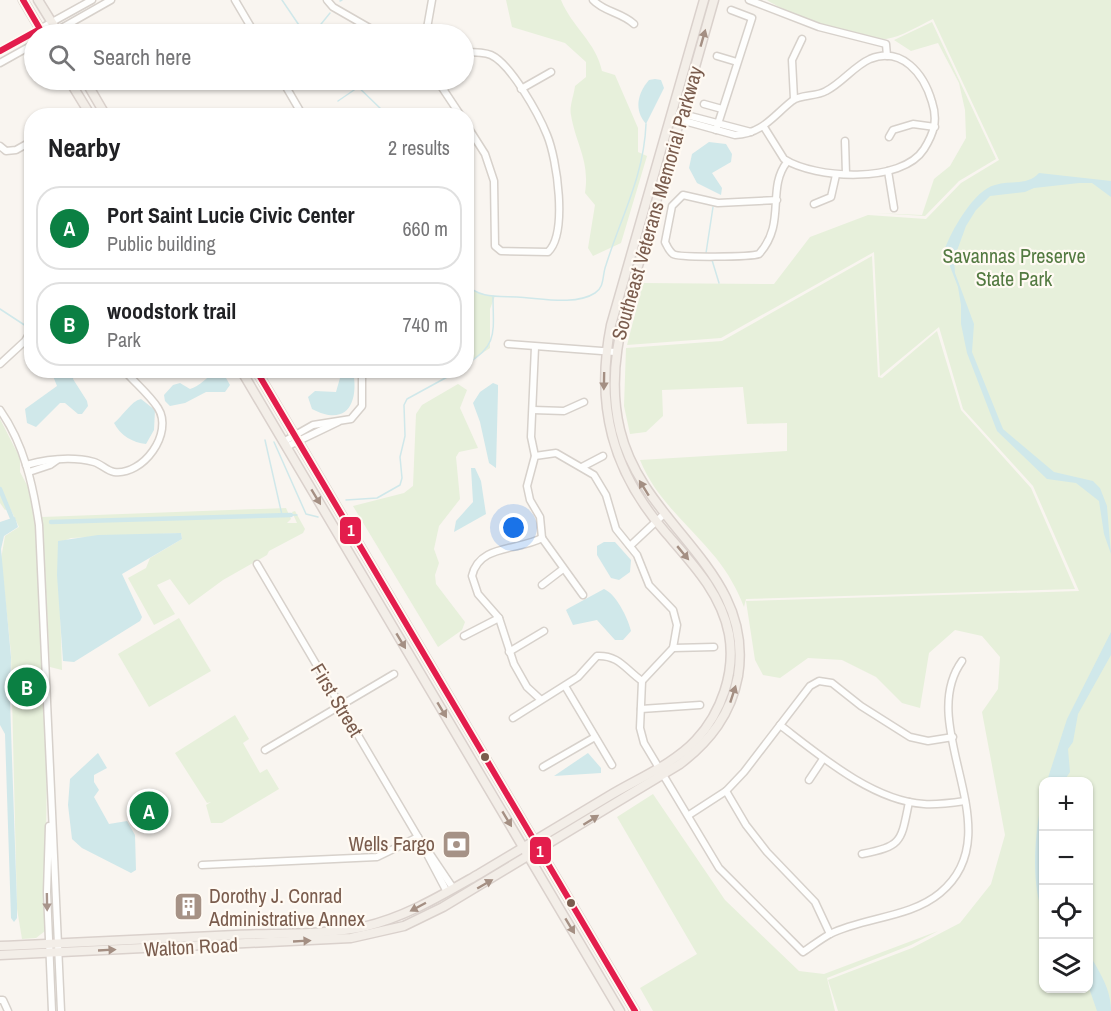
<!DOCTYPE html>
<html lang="en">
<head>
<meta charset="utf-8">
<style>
	:root { --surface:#fff; --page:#f2f2f2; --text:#202124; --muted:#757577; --line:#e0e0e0; --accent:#0b8043 }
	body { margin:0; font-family:"Archivo Narrow",sans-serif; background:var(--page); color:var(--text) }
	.controls { position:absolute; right:18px; bottom:18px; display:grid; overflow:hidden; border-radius:12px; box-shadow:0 2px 4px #0004 }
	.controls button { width:54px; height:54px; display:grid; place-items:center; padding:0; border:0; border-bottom:2px solid var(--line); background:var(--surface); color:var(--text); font:30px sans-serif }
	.you { position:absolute; left:514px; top:528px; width:21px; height:21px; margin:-15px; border:4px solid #fff; border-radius:50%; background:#1a73e8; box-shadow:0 0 0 9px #1a73e833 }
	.badge { display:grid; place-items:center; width:39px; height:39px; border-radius:50%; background:var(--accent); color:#fff; font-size:20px; font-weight:700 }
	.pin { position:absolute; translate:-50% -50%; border:3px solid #fff; box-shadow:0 2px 6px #0006 }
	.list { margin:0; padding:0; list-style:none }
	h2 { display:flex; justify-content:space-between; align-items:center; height:78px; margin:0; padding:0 24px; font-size:26px }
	h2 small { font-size:20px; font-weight:400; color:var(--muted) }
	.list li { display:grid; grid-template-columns:39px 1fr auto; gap:18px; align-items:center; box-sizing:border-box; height:84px; margin:0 12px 12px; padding:0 12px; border:2px solid var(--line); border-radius:24px }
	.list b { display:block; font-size:22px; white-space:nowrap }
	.list p { margin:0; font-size:20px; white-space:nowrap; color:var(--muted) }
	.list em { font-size:20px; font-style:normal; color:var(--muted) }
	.icon { flex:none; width:33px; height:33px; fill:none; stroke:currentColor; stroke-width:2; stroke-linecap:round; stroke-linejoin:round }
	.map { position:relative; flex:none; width:1111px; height:1011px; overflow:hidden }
	.search { position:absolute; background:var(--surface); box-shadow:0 2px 4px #0004; left:24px; top:24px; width:450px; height:66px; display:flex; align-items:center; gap:15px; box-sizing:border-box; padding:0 21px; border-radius:33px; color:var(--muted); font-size:22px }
	.panel { position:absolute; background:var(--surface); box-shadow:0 2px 4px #0004; left:24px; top:108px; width:450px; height:270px; border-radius:24px }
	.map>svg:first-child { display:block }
	.green { fill:#e7f0db; fill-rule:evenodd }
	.water { fill:#d0e8ea }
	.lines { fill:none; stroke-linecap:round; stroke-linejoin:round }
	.stream { stroke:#d0e8ea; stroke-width:1.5 }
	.canal { stroke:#d0e8ea; stroke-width:4.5 }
	.minor-casing { stroke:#d7d1cb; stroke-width:9 }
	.major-casing { stroke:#dad1cc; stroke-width:11 }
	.minor { stroke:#fefefd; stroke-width:6 }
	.major { stroke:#f3eee8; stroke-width:8 }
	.bus-1-casing { stroke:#fffaf3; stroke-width:10 }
	.bus-1 { stroke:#e31d4c; stroke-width:6 }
	.oneway { fill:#a48f83 }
	.oneway2 { fill:#a8958b }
	.bus-dot { fill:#7a5c4d; stroke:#fffaf3; stroke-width:2 }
	.labels { text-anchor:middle; stroke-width:4.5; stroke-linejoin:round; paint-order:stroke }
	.street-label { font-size:20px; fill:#7a5c4d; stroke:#fffaf3 }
	.park-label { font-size:20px; fill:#537a41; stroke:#fffaf3 }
	.poi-label { font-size:20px; fill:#7a5c4d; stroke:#fffaf3; text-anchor:end }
	.line-badge { stroke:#fffaf3; stroke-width:2 }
	.badge-label { font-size:16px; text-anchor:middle; font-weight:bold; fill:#fff }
</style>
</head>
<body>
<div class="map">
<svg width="1111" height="1011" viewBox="0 0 1111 1011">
	<rect width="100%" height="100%" fill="#f9f5f0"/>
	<g class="green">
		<path d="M506,0H561C572,27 596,42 602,71L615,75L638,128V152L647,156L621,243L593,256L588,248L595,205L585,193C590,160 576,145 571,115C569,107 574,95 575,86L586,77V62L565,43L512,27Z"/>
		<path d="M767,0H1111V1011H838L828,980L912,948L960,923L991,884L1005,835L982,712L998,689L1000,657L982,636L955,630L929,653L920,708L902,703L876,677L842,660L808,658L780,678L763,675L755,660L746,601L1079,591L1033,486L963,409L939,327L880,376L874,252L721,338L627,345L643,283L774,284L810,237L868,215L926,219L961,183L999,160L933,19C920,25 901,37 886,39C866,42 785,13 767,0ZM1044,782H1088V988H1044Z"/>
		<polygon points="932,22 996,159 959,181 925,216 875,213 922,215 934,179 950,166 966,138 965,110 959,83 938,43 911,51 894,40"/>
		<path d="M872,256L878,377L882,378L937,331L961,410L1031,488L1075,589L746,599L744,607C737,589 728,573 716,558C689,525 656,500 640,460L787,451V423L747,424L743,387L662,390L663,416L646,432L630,434L624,406L626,348L722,341Z"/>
		<polygon points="467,287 484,295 495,296 490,309 490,348 467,363"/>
		<polygon points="458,384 467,390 460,408 478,448 459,452 456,457 460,499 439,526 434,549 439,563 435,575 436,584 465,622 462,630 438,647 353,506 404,493 413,486 416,414 422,405"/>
		<polygon points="0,419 20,458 20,472 28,487 35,517 47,757 45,931 36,938 22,939 17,909 11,653 1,559 5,536 19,527 10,508 5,510 0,503"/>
		<polygon points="286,508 291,519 287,523 297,523 292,512 295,511 305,529 303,533 269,551 267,555 223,580 189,605 170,579 157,585 175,614 154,625 128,578 146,568 150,558 182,539 181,533 71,538 58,543 62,670 50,667 42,517"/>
		<polygon points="179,618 211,671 149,707 118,654"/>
		<polygon points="235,715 249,739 243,743 260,773 267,769 279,789 222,823 211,823 206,805 211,802 207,803 175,753"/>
		<polygon points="653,794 725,900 799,971 824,974 938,931 911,945 827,978 835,1011 653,1011 640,988 697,954 617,817"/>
	</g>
	<g class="water">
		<path d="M655,79L661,80L664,88L646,124C634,110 637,94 649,80Z"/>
		<polygon points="709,142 726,144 732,154 731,162 712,173 722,188 721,195 697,183 689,168 692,154"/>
		<path d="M1039,173L1111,181V197L1092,183H1079L1034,188L1025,192L990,196L976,210L966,226L954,259L955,273L974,324L972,352L1003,429L1054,472L1093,481L1100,488L1107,506L1111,554L1104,534L1099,501L1076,483L1047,479L997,431L967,353L961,324V305L958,287L944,251C951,231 974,190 995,185C1011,180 1027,186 1039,173Z"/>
		<path d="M218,370L222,371L230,385L225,392H206L185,403L170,406L165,401L164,395L173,385L180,383L190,389C199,387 208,376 218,370Z"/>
		<polygon points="51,371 75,371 73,379 87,401 88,406 82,414 78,414 65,403 60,403 36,427 27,423 25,409 57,386"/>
		<path d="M342,371H353C359,401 348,428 312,409L308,397L315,391L336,392Z"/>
		<polygon points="493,383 498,385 498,391 496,468 489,463 480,422 473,403 480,392"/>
		<path d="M141,399L155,410L154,430L146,444C133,443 120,435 114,423C123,416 131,401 141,399Z"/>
		<polygon points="471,468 475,468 481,481 486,514 454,532 456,521 473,502"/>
		<polygon points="15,517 18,527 4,536 1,549 11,657 10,700 17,904 17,918 14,922 11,918 5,734 0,725 0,522"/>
		<polygon points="181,533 182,539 122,574 142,617 140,621 74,662 63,661 57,575 58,541 98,535"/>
		<polygon points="604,542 615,542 631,560 630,572 619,580 611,578 597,555 597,546"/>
		<path d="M604,589C616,594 628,618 631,631L623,640H615L597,620L573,625L566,610L569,608Z"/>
		<polygon points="1111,632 1111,655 1078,714 1073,742 1068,749 1070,772 1064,781 1047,781 1067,719"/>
		<polygon points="98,753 107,768 94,775 94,782 99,790 94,797 109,824 127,821 135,835 136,870 131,873 82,848 72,839 68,805 70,779"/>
		<polygon points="588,753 601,768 601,773 554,776"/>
		<path d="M1043,794V915C1030,879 1035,831 1043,794Z"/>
		<path d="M1088,951C1098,971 1111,987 1111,1011H1097L1089,988Z"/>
	</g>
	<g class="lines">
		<g class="stream">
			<polyline points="282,0 305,34"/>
			<polyline points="340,1 342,0"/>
			<polyline points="313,34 330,13"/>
			<polyline points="351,80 382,110"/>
			<polyline points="338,101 357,88"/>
			<polyline points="706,253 713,207"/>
			<polyline points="712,260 719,283"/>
			<path d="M466,283C477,299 501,296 517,297C540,298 575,306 595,293C605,287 602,275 606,265C621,217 644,176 646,124"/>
			<polyline points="0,309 26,326"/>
			<path d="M466,364C499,346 493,330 493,297"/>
			<polyline points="265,440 282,515"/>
			<polyline points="274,442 306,514 318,517"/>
			<polyline points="346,500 377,498 400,485 402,478 400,457 405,436 404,405 407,399 460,370"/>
			<polyline points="291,515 297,515"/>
		</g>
		<g class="canal">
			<polyline points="0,489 12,518"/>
			<polyline points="51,522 291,515"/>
		</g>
		<defs>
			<g id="minor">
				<polyline points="235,0 255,34"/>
				<polyline points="327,0 333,7 380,34"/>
				<path d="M593,0C604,12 621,12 634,24"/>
				<polyline points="749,0 819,27 886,44 887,56"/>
				<polyline points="51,34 111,0"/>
				<polyline points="426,34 432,0"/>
				<polyline points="0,51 92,0"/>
				<path d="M464,52C472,52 484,52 491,55C511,64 539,115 547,135C557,159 568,233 548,252L501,251L495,246L494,181L485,154L466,124"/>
				<polyline points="717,56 737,62"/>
				<polyline points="0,63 34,44"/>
				<polyline points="282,80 303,116"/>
				<polyline points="437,80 461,116"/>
				<polyline points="521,89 551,72"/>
				<polyline points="794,99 792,60 802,39"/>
				<polyline points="704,104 722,109"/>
				<polyline points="679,113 751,132"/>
				<polyline points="78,116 87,110"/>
				<path d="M677,119L735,135C762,134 773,116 792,101C800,94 816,97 826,91C842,83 854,66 870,59C902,46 924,74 932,102C938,120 934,133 924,149C902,184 815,179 784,159L764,127"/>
				<polyline points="716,130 752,18 731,10"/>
				<polyline points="889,137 893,130 913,124 935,127"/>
				<polyline points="845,141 846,174"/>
				<polyline points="0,146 6,151 16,150 32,141"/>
				<polyline points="888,171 894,208"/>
				<path d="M777,200L718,203L683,195L672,206L665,242C667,246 669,251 673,254C679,258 751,257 759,254C787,223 766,189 787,162"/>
				<polyline points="814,204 831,197 836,175"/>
				<polyline points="508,344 615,352"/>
				<polyline points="535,347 531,437 535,456"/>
				<polyline points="0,364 25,341 32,329"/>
				<path d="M0,410C24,444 33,485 39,525L61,1011"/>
				<polyline points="533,410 564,411 584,402"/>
				<polyline points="283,442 313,425 351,419 362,406 362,370"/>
				<polyline points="286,447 338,422"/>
				<path d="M26,465C48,459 71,456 94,462C101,464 107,471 114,472C143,476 174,433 158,408C149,394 135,383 124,370"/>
				<polyline points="582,467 603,456"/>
				<polyline points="29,472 50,465 57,460"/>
				<polyline points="542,538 540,517 530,500 527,486 535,456 556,453 594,475 606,495 616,529 637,555 649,585 673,610 677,625 673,648 642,681"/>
				<polyline points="542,538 583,595"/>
				<polyline points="630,546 663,515"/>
				<polyline points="257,564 418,837 447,892"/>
				<polyline points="542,585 563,569"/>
				<polyline points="464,636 499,618"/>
				<polyline points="673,648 714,647"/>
				<polyline points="509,652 544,631"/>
				<polyline points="565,686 612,765"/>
				<path d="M540,699L527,687L514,664L499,618L478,594L472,576C479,544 518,551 542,538"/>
				<polyline points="641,709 700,705"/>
				<path d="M513,718L578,677L597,656C619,655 625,669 642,681L640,728L644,743L719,868L803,952C812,946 821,939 830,934C864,917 910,918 940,893C1014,832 914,727 962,661"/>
				<path d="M780,725C819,755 873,801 924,804C937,805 951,803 965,801"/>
				<polyline points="265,750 394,674"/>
				<polyline points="543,767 595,737"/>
				<polyline points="809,780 823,759"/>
				<polyline points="726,791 746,825 767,852 815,902 830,934"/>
				<polyline points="689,815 726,791 744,772 810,686 819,681 832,683 861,706 910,737 928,741 953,737"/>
				<polyline points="49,826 47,892 52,1011"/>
				<polyline points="422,842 453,888"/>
				<path d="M862,854C903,846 901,841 909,802"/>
				<polyline points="202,865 377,857 418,837"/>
				<polyline points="0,1000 3,1000 8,1011"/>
			</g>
			<g id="major">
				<polyline points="23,0 43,34"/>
				<polyline points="38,0 59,34"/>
				<polyline points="69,80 91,116"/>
				<polyline points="85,80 106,116"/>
				<polyline points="241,370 620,1011"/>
				<polyline points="256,370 635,1011"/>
				<path d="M0,946C79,943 158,939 236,935C278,933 323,935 363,927C406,917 442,895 479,874C522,848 566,822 609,796C637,779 674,764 696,740C721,713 736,672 729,634C721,593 692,563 666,533C612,471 595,405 611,325L704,0"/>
				<path d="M0,955L351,938L404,926L443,907L680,764C710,741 731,714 738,676C755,570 643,527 620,430C606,372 622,321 638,266C646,240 653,214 660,187C679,125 696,63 714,0"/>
			</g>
		</defs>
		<use href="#minor" class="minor-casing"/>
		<use href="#major" class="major-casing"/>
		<use href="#minor" class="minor"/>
		<use href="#major" class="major"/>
		<defs>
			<g id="bus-1">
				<polyline points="0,51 40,29 23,0"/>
				<polyline points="256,370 635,1011"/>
			</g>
		</defs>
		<use href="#bus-1" class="bus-1-casing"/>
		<use href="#bus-1" class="bus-1"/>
	</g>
	<defs><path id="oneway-solid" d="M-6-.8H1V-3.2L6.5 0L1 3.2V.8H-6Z" transform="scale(1.5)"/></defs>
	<g class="oneway">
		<use href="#oneway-solid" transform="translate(703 38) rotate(-74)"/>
		<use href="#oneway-solid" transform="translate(604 381) rotate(91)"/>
		<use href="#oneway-solid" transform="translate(644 488) rotate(-122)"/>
		<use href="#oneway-solid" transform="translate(316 497) rotate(59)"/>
		<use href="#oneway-solid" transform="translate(683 553) rotate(50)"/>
		<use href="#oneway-solid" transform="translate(401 641) rotate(59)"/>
		<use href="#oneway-solid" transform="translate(733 694) rotate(-72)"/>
		<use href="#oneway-solid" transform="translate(442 710) rotate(59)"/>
		<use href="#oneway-solid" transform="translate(507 819) rotate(59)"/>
		<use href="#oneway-solid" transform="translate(591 820) rotate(-32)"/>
		<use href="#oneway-solid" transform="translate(485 884) rotate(-30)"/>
		<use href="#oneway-solid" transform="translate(418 907) rotate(152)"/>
		<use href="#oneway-solid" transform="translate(570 926) rotate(59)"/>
		<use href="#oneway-solid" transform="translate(302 941) rotate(-3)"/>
		<use href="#oneway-solid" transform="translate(107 950) rotate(-3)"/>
	</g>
	<use class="oneway2" href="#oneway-solid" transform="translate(47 902) rotate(89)"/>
	<defs>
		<symbol id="bank-square" viewBox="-11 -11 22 22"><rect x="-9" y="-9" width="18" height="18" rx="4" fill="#a69286" stroke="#fffaf3"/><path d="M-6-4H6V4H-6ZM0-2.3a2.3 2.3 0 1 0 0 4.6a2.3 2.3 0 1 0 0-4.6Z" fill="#fff"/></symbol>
		<symbol id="building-square" viewBox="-11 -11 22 22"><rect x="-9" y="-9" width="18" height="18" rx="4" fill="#a69286" stroke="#fffaf3"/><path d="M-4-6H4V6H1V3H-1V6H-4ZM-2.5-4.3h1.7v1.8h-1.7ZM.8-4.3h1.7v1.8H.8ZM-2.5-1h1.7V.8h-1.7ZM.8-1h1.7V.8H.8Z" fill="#fff"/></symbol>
	</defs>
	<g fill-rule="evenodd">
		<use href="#bank-square" x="440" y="828" width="33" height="33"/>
		<use href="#building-square" x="172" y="890" width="33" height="33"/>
	</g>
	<g class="bus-dot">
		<circle cx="485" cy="757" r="5"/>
		<circle cx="571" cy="903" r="5"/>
	</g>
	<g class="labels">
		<g class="street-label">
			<text transform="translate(657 203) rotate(-74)" y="7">Southeast Veterans Memorial Parkway</text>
			<text transform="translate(337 700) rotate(59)" y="7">First Street</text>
			<text transform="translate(191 947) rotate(-3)" y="7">Walton Road</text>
		</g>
		<g class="park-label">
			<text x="1014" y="263">Savannas Preserve<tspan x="1014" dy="23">State Park</tspan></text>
		</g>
		<g class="poi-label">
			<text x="435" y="851">Wells Fargo</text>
			<text x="209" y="903" text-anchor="start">Dorothy J. Conrad<tspan x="209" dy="23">Administrative Annex</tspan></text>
		</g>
	</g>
	<g class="line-badge">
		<rect x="339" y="516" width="23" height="29" rx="6" fill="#e31d4c"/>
		<rect x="529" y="836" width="23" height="29" rx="6" fill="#e31d4c"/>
	</g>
	<g class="badge-label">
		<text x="351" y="536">1</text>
		<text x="540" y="857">1</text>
	</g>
</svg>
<div class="controls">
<button>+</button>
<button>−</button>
<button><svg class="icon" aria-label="locate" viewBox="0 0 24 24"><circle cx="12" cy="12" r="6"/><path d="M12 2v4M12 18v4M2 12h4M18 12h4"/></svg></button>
<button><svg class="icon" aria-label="layers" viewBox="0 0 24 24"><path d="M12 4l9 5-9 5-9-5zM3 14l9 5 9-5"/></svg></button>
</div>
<div class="you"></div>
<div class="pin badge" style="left:149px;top:811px">A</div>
<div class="pin badge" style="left:27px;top:687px">B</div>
<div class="search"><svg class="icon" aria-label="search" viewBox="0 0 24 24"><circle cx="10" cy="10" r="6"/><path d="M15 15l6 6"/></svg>Search here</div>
<section class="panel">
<h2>Nearby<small>2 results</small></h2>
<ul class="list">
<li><span class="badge">A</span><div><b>Port Saint Lucie Civic Center</b><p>Public building</p></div><em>660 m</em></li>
<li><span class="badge">B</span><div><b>woodstork trail</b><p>Park</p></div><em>740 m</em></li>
</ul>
</section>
</div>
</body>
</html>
